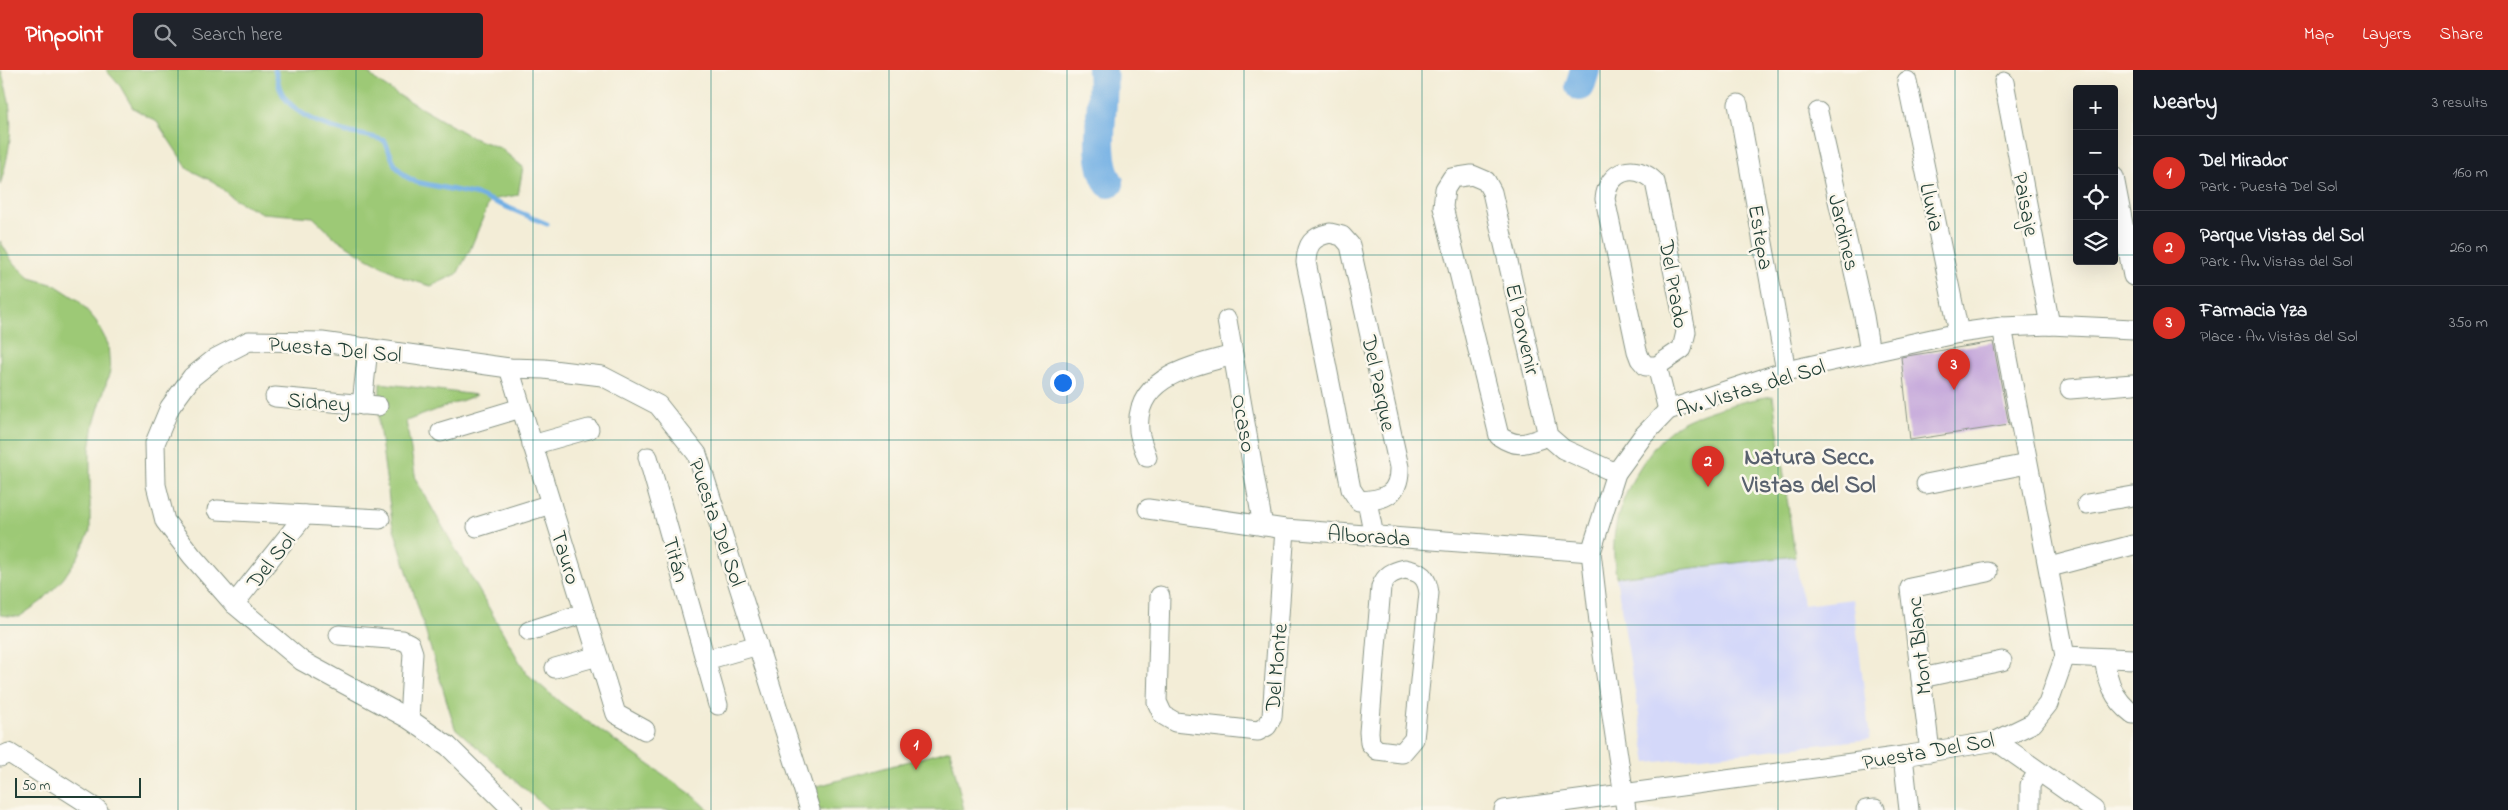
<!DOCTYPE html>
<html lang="en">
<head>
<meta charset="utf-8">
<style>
	:root { --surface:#171b24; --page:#20242c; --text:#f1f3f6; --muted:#9ea1a6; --line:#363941; --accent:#d93025 }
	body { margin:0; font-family:"Indie Flower",sans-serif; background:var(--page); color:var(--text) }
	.controls { position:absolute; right:15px; top:15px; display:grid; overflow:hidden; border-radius:5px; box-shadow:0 5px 20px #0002 }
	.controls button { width:45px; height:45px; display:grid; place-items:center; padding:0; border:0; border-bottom:1px solid var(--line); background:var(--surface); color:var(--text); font:25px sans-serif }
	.scale { position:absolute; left:15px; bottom:12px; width:126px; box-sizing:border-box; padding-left:5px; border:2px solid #1f3d34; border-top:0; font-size:14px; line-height:18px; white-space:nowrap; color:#1f3d34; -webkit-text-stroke:4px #fbf7ec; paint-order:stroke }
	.you { position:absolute; left:1062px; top:312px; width:18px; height:18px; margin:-12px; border:4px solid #fff; border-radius:50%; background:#1a73e8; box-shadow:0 0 0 8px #1a73e833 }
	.badge { display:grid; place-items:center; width:32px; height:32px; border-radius:50%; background:var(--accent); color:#fff; font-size:16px; font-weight:700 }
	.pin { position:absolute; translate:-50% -41px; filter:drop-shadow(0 1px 2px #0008) }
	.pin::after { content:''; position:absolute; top:26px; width:18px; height:15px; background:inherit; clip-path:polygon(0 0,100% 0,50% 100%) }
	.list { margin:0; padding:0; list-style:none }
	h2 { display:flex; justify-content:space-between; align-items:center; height:65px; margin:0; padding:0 20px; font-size:21px }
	h2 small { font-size:16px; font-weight:400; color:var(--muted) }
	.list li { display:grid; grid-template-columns:32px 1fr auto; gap:15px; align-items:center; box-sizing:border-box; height:75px; padding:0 20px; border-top:1px solid var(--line) }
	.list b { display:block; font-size:19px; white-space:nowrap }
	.list p { margin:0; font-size:16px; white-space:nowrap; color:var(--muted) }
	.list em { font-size:16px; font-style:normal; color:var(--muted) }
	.icon { flex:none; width:28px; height:28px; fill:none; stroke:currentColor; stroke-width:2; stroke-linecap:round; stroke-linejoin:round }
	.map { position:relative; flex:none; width:2133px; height:740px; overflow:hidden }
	header { display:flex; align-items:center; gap:30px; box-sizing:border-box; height:70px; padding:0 25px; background:var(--accent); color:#fff }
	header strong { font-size:24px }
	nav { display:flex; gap:28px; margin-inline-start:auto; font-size:18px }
	.search { width:350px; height:45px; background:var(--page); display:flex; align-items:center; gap:12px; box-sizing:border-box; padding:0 18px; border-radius:5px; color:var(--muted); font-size:19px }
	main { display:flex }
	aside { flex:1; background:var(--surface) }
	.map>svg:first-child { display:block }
	.built { fill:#d4d8f9 }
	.green { fill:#9dc976; stroke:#5e8355 }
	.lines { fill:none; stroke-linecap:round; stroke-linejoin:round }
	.stream { stroke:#71afe4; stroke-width:5 }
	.river { stroke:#71afe4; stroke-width:30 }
	.building { fill:#c3a5da }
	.minor-casing { stroke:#899586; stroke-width:21 }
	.minor { stroke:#fff; stroke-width:19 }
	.grid { fill:none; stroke:#0f766e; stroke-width:1; stroke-opacity:0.55 }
	.labels { text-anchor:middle; stroke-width:5; stroke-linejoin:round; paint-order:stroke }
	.street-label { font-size:22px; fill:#1f3d34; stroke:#fbf7ec }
	.neighbourhood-label { font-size:24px; font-weight:bold; fill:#58616e; stroke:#fbf7ec }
</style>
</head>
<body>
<header>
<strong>Pinpoint</strong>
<div class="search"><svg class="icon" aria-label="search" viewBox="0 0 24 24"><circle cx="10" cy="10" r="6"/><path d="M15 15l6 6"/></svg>Search here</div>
<nav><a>Map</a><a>Layers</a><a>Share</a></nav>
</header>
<main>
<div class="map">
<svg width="2133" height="740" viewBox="0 0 2133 740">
	<rect width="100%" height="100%" fill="#fbf7ec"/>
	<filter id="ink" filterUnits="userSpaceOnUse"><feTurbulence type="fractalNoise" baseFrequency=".02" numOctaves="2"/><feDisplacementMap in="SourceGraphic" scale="10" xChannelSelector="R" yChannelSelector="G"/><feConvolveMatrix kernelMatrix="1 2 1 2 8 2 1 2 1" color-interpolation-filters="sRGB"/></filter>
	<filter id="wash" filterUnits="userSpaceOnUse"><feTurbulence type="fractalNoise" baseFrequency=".0096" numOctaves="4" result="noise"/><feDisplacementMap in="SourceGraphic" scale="20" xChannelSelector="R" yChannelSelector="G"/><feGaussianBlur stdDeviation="1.12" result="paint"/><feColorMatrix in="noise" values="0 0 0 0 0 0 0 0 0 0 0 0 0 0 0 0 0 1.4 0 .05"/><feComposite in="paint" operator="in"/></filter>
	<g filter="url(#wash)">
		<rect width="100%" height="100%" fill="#f3edd7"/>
		<polygon class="built" points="1795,486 1803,535 1853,529 1870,669 1647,693 1616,507"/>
		<g class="green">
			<path d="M0,0C3,4 4,12 6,18C15,52 10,82 0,115Z"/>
			<polygon points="106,0 365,0 377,11 400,26 473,68 500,78 523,97 518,125 490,130 470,180 457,204 431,216 404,208 357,182 333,166 313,147 262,143 235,130 214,112 188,99 157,52 133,38 120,16"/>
			<polygon points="0,171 12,191 30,208 55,215 78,230 96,251 108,274 110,301 94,354 90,379 90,461 78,487 63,509 42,531 19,547 0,545"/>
			<polygon points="380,313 477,325 406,351 416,410 526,603 561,633 694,726 709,740 549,740 455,658 392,452 379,355"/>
			<path d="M1773,326L1795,486L1616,507C1615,496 1613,484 1614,473C1614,435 1645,379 1675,357C1695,343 1749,329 1773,326Z"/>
			<polygon points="950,680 964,740 810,740 803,720"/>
		</g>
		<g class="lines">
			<path class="stream" d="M275,0C277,6 278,13 280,19C290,44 327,57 351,63C363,65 373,66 385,71L395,95L405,106L416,112L478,125L547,154"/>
			<g class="river">
				<path d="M1102,0C1106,34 1091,83 1109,113"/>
				<polyline points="1580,16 1585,0"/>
			</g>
		</g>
		<g id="blocks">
			<polygon class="building" points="1993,272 2009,355 1910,370 1901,287"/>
		</g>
	</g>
	<g filter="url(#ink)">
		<use href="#blocks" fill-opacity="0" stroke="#899586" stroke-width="1"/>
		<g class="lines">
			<defs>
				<g id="minor">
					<polyline points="1907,11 1959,263"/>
					<polyline points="2004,12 2050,255"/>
					<polyline points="1738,34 1786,301"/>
					<polyline points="1818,42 1864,246 1870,283"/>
					<polyline points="2114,107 2133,206"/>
					<path d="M1330,163L1342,166L1350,175L1399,397C1400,425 1384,430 1359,431L1351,419L1306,192C1307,174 1312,167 1330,163Z"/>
					<polyline points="1227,250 1263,456"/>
					<path d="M1657,296H1646L1640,289L1637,281L1605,129C1608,100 1635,92 1655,112L1686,262L1682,279L1657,296L1668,340"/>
					<polyline points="509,298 616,644 645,660"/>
					<polyline points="2070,319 2133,314"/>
					<polyline points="275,327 378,336"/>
					<polyline points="362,335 368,278"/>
					<polyline points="441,362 521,338"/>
					<path d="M1548,366C1527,373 1518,379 1499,366L1443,137L1445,119L1452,108L1472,105L1486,111L1492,122L1548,366L1563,379L1616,403"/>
					<polyline points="532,375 589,359"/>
					<polyline points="648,387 718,635"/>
					<path d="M1147,387C1144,378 1140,369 1139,361C1133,306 1194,296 1233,285"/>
					<polyline points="1926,414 2027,394"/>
					<polyline points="1367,431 1374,466"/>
					<polyline points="2087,434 2133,426"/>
					<polyline points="1148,439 1285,459 1591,482"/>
					<polyline points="217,440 380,449"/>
					<polyline points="477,457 551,434"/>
					<polyline points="2050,497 2133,475"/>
					<path d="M1405,499C1421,502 1427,507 1429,523L1414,669L1402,683L1377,680L1370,673L1369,662L1381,517C1386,505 1392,502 1405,499Z"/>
					<polyline points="1160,526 1157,632 1163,645 1175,652 1258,661 1267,656 1272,647 1285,459"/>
					<polyline points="234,534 305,445"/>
					<polyline points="529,561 585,543"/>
					<polyline points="339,565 402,570 410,574 413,583 409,649"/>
					<polyline points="2065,586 2133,589"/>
					<path d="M2104,589C2108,612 2113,629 2133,644"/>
					<polyline points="706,590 758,575"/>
					<polyline points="555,598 598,586"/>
					<polyline points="1921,608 2002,591"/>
					<polyline points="1996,671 2094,740"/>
					<polyline points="1930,682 1910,518 1988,502"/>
					<polyline points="1903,686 1909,740"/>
					<polyline points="0,687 9,683 98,740"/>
					<polyline points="513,740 448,676 409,649 302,591 234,534 192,486 165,451 156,415 155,373 170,337 192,307 216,288 249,271 322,272 509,298 544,299 602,306 658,335 697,384 810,740"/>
					<polyline points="1504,740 1903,686 1996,671 2033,653 2048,634 2065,586 2002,257"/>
					<polyline points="1626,740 1602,578 1591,482 1616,403 1643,366 1668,340 1786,301 1959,263 2002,257 2050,255 2133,259"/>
					<polyline points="1866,740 1875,739"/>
					<polyline points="2030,740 2030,715 2038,702"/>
				</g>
			</defs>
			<use href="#minor" class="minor-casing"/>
			<use href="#minor" class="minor"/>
		</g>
	</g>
	<path class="grid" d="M178,0V740M356,0V740M533,0V740M711,0V740M889,0V740M1067,0V740M1244,0V740M1422,0V740M1600,0V740M1778,0V740M1955,0V740M0,185H2077M2114,185H2133M0,370H2133M0,555H2133"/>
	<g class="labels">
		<g class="street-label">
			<text transform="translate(2027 134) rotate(79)" y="8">Paisaje</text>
			<text transform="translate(1933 137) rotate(78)" y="8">Lluvia</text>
			<text transform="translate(1845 162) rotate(77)" y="8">Jardines</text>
			<text transform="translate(1762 167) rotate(80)" y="8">Estepa</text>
			<text transform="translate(1675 214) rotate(80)" y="8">Del Prado</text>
			<text transform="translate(1524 259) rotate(77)" y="8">El Porvenir</text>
			<text transform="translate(335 278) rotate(5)" y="8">Puesta Del Sol</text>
			<text transform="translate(1380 313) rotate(78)" y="8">Del Parque</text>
			<text transform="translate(1750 317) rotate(-17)" y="8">Av. Vistas del Sol</text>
			<text transform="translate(319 331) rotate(5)" y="8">Sidney</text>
			<text transform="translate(1245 353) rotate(80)" y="8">Ocaso</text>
			<text transform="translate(718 452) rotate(71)" y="8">Puesta Del Sol</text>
			<text transform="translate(1369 465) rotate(4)" y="8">Alborada</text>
			<text transform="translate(567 487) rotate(73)" y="8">Tauro</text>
			<text transform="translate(677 489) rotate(74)" y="8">Titán</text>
			<text transform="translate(270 490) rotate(-52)" y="8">Del Sol</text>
			<text transform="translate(1918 576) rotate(-96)" y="8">Mont Blanc</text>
			<text transform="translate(1275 597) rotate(-85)" y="8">Del Monte</text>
			<text transform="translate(1928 680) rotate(-10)" y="8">Puesta Del Sol</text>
		</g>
		<g class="neighbourhood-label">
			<text x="1809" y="394">Natura Secc.<tspan x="1809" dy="28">Vistas del Sol</tspan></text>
		</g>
	</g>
</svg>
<div class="controls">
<button>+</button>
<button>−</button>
<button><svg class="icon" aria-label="locate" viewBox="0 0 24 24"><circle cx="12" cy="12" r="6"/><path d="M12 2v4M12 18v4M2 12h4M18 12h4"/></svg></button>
<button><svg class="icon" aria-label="layers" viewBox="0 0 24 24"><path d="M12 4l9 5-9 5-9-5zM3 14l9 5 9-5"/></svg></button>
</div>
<div class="scale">50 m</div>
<div class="you"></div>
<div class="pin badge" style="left:916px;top:700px">1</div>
<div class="pin badge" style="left:1708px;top:417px">2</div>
<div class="pin badge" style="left:1954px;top:320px">3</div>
</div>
<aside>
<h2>Nearby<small>3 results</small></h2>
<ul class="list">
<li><span class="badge">1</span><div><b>Del Mirador</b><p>Park · Puesta Del Sol</p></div><em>160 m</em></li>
<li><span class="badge">2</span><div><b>Parque Vistas del Sol</b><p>Park · Av. Vistas del Sol</p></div><em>260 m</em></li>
<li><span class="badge">3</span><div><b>Farmacia Yza</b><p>Place · Av. Vistas del Sol</p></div><em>350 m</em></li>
</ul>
</aside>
</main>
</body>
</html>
